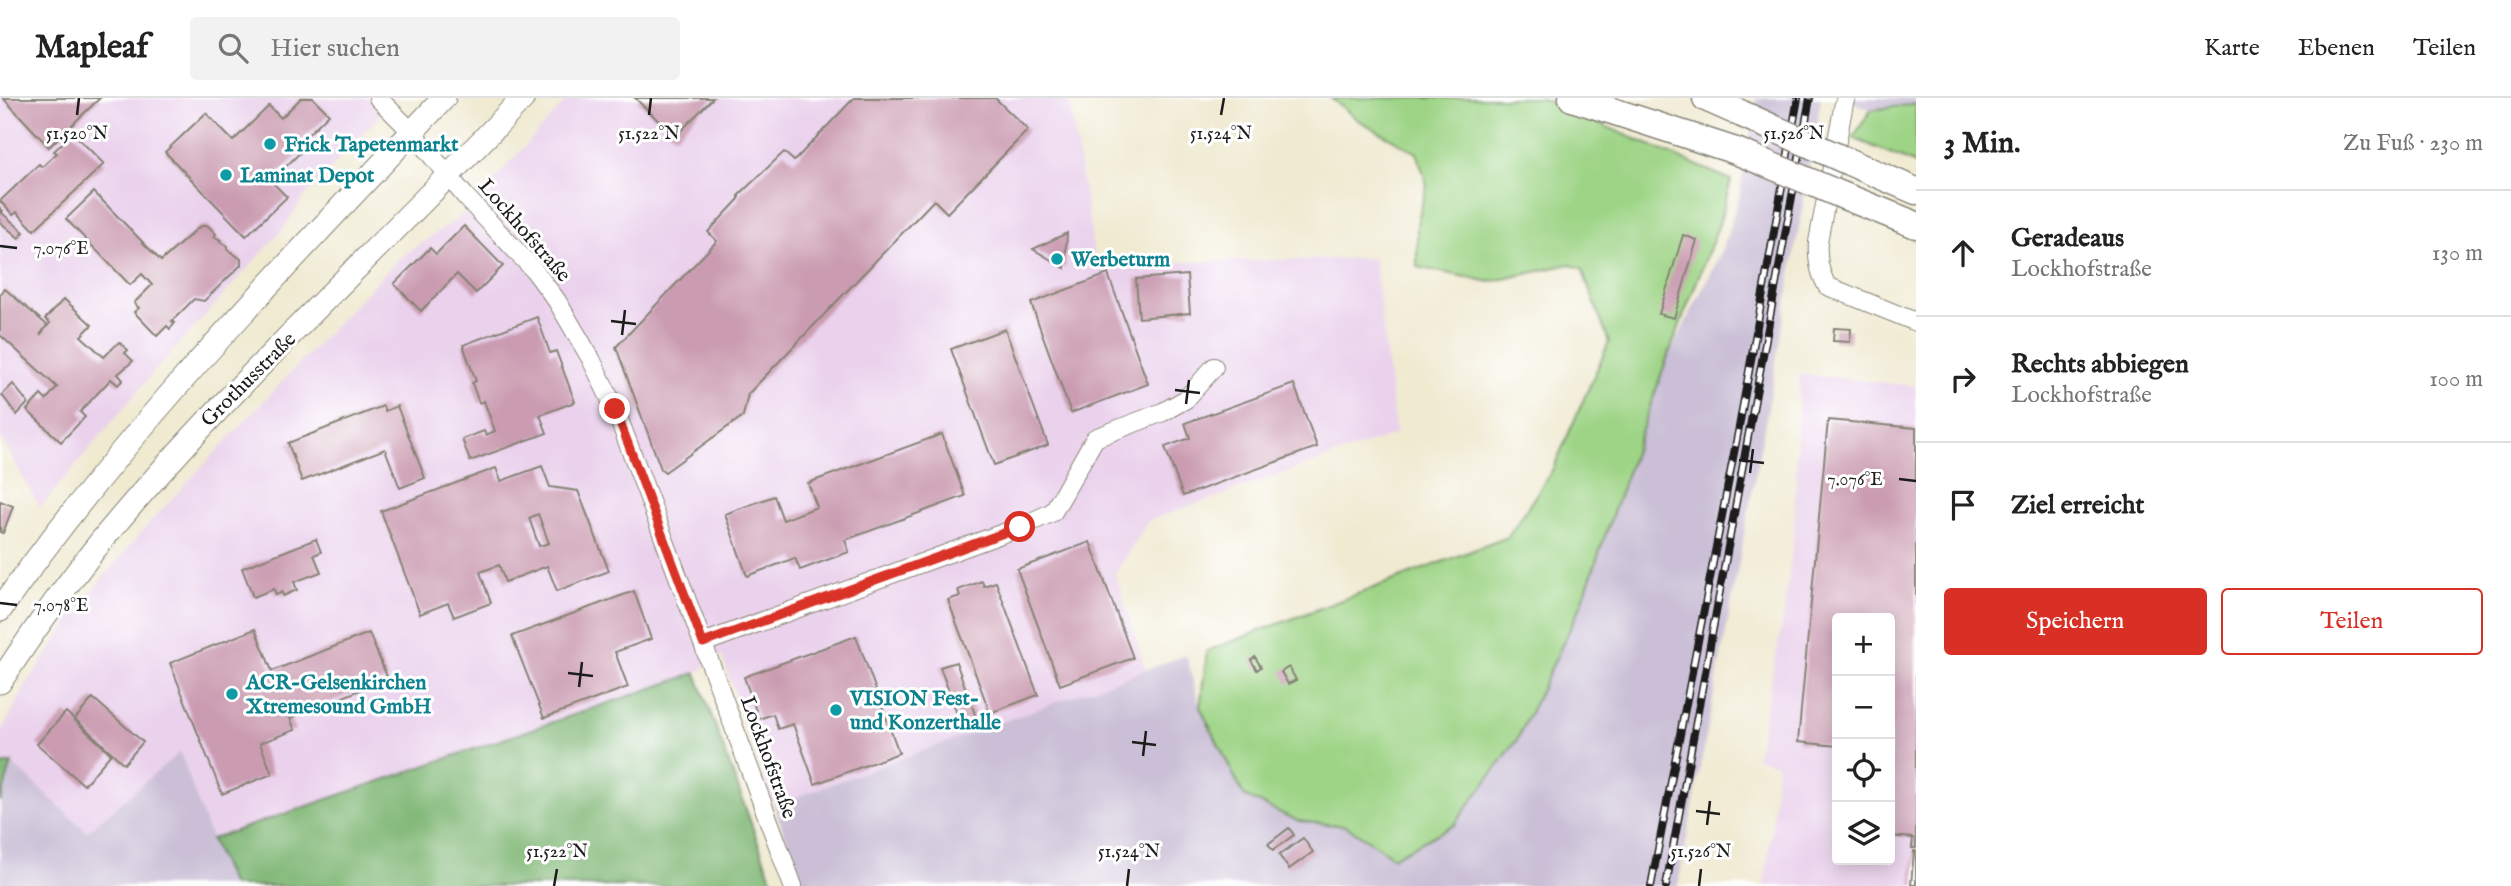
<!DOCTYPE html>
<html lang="de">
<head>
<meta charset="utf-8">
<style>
	:root { --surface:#fff; --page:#f2f2f2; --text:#222; --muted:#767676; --line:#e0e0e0; --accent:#d93025 }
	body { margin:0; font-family:"IM FELL English",serif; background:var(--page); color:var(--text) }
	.controls { position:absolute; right:21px; bottom:21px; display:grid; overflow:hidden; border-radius:7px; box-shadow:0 4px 18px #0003 }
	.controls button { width:63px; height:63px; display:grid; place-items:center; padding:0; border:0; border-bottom:2px solid var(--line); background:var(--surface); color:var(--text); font:35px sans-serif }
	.stop { position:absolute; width:21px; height:21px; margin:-16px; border:5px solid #d93025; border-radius:50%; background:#fff }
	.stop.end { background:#d93025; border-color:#fff; box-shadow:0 2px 7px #0008 }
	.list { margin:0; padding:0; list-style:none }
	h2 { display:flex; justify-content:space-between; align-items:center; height:91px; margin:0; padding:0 28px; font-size:30px }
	h2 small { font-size:23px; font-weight:400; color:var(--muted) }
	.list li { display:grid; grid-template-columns:46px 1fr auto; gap:21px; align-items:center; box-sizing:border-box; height:126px; padding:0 28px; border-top:2px solid var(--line) }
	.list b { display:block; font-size:26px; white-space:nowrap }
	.list p { margin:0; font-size:23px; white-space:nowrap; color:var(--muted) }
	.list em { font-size:23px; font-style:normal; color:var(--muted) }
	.actions { display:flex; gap:14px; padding:21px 28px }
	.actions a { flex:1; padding:16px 0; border:2px solid var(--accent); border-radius:7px; text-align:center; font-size:24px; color:var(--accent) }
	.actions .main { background:var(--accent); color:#fff }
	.icon { flex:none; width:38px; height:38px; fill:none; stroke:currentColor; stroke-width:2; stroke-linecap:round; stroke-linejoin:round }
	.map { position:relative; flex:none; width:1916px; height:788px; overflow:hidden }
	header { display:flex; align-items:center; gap:42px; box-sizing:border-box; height:98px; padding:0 35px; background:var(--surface); border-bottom:2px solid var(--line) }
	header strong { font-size:33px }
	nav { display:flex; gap:38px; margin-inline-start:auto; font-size:24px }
	.search { width:490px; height:63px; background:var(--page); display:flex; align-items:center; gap:18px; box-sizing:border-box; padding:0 24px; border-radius:7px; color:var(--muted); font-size:26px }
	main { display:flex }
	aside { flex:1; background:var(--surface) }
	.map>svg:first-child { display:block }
	.built { fill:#ead1ec; fill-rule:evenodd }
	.industrial { fill:#cabfd6 }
	.green { fill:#9ed486; stroke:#5d7851; stroke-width:2 }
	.forest { fill:#7eb673; stroke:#4d6948; stroke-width:2 }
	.building { fill:#cb9cb1; fill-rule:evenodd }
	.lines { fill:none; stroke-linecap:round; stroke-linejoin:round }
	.minor-casing { stroke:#868376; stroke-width:20 }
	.major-casing { stroke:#868376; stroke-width:25 }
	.highway-casing { stroke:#868376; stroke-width:29 }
	.minor { stroke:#fff; stroke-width:18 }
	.major { stroke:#fff; stroke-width:23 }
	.highway { stroke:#fff; stroke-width:26 }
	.rail-casing { stroke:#1c1c1c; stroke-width:8 }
	.rail { stroke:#fff; stroke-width:5; stroke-dasharray:16; stroke-linecap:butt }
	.highway-bridge-casing { stroke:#868376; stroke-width:29; stroke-linecap:butt }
	.highway-bridge { stroke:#fff; stroke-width:26 }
	.route { stroke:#d93025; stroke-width:9 }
	.ticks { fill:none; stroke:#1c1c1c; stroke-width:2.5 }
	.culture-dot { fill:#0f9aa8; stroke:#fff; stroke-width:2.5 }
	.labels { text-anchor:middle; stroke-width:6; stroke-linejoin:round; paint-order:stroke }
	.culture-label { font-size:21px; font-weight:bold; fill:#0d838f; stroke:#fff; text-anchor:start }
	.street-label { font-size:21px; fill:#1c1c1c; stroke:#fff }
	.ticks-label { font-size:18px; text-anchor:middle; fill:#1c1c1c; stroke:#fff; stroke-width:6; stroke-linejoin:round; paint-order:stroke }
</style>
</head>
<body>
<header>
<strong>Mapleaf</strong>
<div class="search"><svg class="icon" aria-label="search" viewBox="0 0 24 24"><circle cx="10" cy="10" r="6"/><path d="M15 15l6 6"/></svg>Hier suchen</div>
<nav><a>Karte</a><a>Ebenen</a><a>Teilen</a></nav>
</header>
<main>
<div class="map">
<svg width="1916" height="788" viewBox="0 0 1916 788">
	<rect width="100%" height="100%" fill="#fff"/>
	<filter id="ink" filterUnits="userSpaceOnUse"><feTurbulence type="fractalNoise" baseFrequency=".0143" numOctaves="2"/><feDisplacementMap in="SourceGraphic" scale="14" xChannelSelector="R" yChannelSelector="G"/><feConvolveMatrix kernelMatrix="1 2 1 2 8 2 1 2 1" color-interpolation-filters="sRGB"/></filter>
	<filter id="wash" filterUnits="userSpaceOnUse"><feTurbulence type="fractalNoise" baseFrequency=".00686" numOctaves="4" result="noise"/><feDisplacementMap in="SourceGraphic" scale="28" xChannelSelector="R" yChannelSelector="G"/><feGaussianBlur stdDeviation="1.57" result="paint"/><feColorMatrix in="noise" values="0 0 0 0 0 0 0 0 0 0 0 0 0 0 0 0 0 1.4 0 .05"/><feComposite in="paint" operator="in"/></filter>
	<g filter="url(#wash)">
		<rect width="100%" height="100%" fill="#f0ead1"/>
		<g class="built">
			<polygon points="0,0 396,0 303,100 284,130 153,275 40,410 0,338"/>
			<polygon points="569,0 1069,0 1096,166 1374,160 1396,336 1148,423 1115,475 1146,572 774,707 722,558 696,575 211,741 180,655 87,734 12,665 0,667 0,636 27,586 80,507 150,424 398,161 461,118"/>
			<path d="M1799,276L1916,288V788H1764L1772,730L1777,666L1756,660L1782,527L1794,439ZM1837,520H1890V762H1837Z"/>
		</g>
		<g class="industrial">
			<polygon points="1757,0 1821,0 1772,288 1678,788 803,788 774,707 1186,557 1200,609 1298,723 1346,727 1394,759 1517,642 1581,507 1666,263 1722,153 1739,100"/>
			<polygon points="1844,0 1916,0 1916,6 1871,12"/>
			<polygon points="180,654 211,741 232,788 0,788 0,705 12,665 87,734"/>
		</g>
		<g class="green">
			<polygon points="1331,0 1540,0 1731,82 1719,126 1666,263 1581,507 1517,642 1454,727 1394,759 1346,728 1298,723 1244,698 1200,609 1207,553 1508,439 1553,371 1609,244 1582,171 1570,166 1490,184 1417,169 1417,126 1427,87 1417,55 1358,22"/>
			<polygon points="1916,6 1916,66 1853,40 1871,12"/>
		</g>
		<g class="forest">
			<polygon points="696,575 774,788 232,788 211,741"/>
			<polygon points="12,665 0,704 0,667"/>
		</g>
		<g id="blocks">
			<g class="building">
				<polygon points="3,0 100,0 49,49"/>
				<polygon points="301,0 313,0 329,16 302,42 307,48 271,83 287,99 246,138 165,54 206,15 233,43 269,8 281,20"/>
				<polygon points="635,0 713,0 675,39"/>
				<polygon points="854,0 995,0 1028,32 947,115 934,102 748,296 743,318 665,374 661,371 616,249 717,143 708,134 739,101 739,97 784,54 794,63"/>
				<polygon points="73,35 104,66 34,132 17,114 13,117 0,103 39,66 42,69 57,55 54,53"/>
				<polygon points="94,94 161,163 199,129 207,127 216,136 214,139 221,142 220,144 228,148 227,151 241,161 241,167 204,203 194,201 172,223 175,225 170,231 167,228 157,238 134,214 139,210 134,205 152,187 142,176 130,187 66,121"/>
				<polygon points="0,110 3,113 2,115 24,134 19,140 0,124"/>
				<polygon points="464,128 503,168 476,195 457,176 421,213 394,186 430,150 436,156"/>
				<polygon points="1067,135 1065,170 1033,151"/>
				<polygon points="1683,137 1697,142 1674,220 1659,216"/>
				<polygon points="1108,176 1148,286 1071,315 1031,205"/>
				<polygon points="1187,177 1190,215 1139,220 1136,181"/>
				<polygon points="5,191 47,227 40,237 50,225 45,221 64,201 92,227 81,238 104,259 119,244 128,252 125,255 133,263 118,276 123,282 118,287 111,281 80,314 85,319 61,344 27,312 41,297 46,302 57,289 0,237 0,197"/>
				<polygon points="537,219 550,255 556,253 575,304 540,317 547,335 470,363 462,341 484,333 486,337 495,333 484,303 479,305 472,285 476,283 463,247"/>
				<polygon points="1834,230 1851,231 1850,244 1833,243"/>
				<polygon points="1005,231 1048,347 994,367 951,251"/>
				<polygon points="13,286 28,305 17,317 2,297"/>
				<polygon points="1294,286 1317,349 1183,398 1165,349 1190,340 1185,325"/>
				<polygon points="383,308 385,313 397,308 425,380 400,390 385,351 302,383 288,345"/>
				<polygon points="1828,322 1916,330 1916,750 1912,750 1913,740 1890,738 1890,520 1837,520 1837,648 1798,644"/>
				<polygon points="942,336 965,398 845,442 849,454 800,472 795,460 747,478 725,416 774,398 783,422 817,409 808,385"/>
				<path d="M542,368L550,389L578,393L609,473L557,493L547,468L505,484L499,467L480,474L491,505L454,519L448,505L420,516L381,413L496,370L501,383ZM538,416L549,445L539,448L529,420Z"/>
				<polygon points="0,403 13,408 3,435 0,434"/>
				<polygon points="316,441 321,454 314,457 321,474 294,484 297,492 283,498 282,494 276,497 274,491 253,499 242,470"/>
				<polygon points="1090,444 1133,560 1060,587 1017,471"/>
				<polygon points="982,483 984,488 996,484 1038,597 990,615 948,502 960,498 958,492"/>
				<polygon points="634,493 651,541 615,554 628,589 544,620 512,538"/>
				<polygon points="255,531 272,573 369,535 388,581 290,620 295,632 260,645 272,676 222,696 170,565"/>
				<polygon points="856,538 899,655 815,686 793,626 778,631 773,616 759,621 744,579"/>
				<polygon points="1255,559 1261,569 1257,572 1251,562"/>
				<polygon points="956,564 976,619 960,624 940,569"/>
				<polygon points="1289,569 1296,582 1288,586 1281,574"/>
				<polygon points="93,600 143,644 124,666 75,621"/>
				<polygon points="66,614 111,656 84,687 37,646"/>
				<polygon points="1289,730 1294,737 1273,752 1268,746"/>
				<polygon points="1303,740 1313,754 1289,771 1279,757"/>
				<polygon points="1914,753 1916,753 1916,787 1911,787"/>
			</g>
		</g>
	</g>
	<g filter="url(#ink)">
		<use href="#blocks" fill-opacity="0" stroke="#868376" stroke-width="2"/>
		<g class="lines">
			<defs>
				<g id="minor">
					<polyline points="378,0 412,34 465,98 534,172 557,203 591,261 615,311 647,395 793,788"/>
					<path d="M1846,0L1844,5L1818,144C1817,161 1819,173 1827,188L1916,224"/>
					<polyline points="703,545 1020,429 1053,414 1095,340 1163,314 1186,301 1214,269"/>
				</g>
				<g id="major">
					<path d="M0,512C129,327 290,164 444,0"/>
					<path d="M0,584C38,526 78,469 123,417C248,271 391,140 523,0"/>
				</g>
				<g id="highway">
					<polyline points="1572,0 1736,53"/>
					<polyline points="1706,0 1742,16"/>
					<polyline points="1849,64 1916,93"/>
					<polyline points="1844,98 1916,127"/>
				</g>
			</defs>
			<use href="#minor" class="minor-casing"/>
			<use href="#major" class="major-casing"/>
			<use href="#highway" class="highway-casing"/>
			<use href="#minor" class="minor"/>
			<use href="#major" class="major"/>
			<use href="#highway" class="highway"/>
			<defs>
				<g id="rail">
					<polyline points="1651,788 1739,329 1798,0"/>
					<polyline points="1666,788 1810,0"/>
				</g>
			</defs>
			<use href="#rail" class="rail-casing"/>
			<use href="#rail" class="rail"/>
			<defs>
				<g id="highway-bridge">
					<polyline points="1742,16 1849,64"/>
					<polyline points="1736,53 1844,98"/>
				</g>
			</defs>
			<use href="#highway-bridge" class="highway-bridge-casing"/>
			<use href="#highway-bridge" class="highway-bridge"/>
		</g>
	</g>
	<g class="lines" filter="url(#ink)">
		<polyline class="route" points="615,311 703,545 1020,429"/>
	</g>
	<path class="ticks" d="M77,17L79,0M649,17L651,0M1221,17L1224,0M1794,17L1796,0M0,148L17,150M611,223L636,226M622,237L625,212M1175,292L1200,295M1186,306L1189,282M1739,362L1764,365M1750,375L1753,351M1899,381L1916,383M0,505L17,507M568,575L593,578M579,589L582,564M1132,644L1156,647M1143,658L1146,633M1696,713L1720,716M1707,727L1710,703M554,788L557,771M1127,788L1129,771M1699,788L1701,771"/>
	<g class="culture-dot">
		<circle cx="270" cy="46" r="7"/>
		<circle cx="226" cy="77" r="7"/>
		<circle cx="1057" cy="161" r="7"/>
		<circle cx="232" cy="596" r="7"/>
		<circle cx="836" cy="612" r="7"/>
	</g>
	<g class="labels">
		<g class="culture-label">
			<text x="284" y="53">Frick Tapetenmarkt</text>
			<text x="240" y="84">Laminat Depot</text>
			<text x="1071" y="168">Werbeturm</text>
			<text x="246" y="591">ACR-Gelsenkirchen<tspan x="246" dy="24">Xtremesound GmbH</tspan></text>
			<text x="850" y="607">VISION Fest-<tspan x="850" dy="24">und Konzerthalle</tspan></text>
		</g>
		<g class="street-label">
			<text transform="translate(525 132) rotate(49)" y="7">Lockhofstraße</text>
			<text transform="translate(248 281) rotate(-45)" y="7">Grothusstraße</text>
			<text transform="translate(769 659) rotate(70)" y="7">Lockhofstraße</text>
		</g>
	</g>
	<g class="ticks-label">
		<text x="77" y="41">51.520°N</text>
		<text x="649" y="41">51.522°N</text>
		<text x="1221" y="41">51.524°N</text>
		<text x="1794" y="41">51.526°N</text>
		<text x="61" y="156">7.076°E</text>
		<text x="1855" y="387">7.076°E</text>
		<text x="61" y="513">7.078°E</text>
		<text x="557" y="759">51.522°N</text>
		<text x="1129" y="759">51.524°N</text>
		<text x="1701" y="759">51.526°N</text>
	</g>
</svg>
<div class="controls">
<button>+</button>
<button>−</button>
<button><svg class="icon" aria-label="locate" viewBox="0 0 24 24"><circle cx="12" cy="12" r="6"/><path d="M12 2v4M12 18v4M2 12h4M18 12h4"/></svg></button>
<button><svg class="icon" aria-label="layers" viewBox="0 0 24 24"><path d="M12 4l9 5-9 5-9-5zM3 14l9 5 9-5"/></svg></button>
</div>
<div class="stop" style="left:1020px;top:429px"></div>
<div class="stop end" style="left:615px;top:311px"></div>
</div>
<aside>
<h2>3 Min.<small>Zu Fuß · 230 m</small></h2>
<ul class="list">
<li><svg class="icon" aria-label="ahead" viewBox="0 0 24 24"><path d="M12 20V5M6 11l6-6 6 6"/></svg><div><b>Geradeaus</b><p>Lockhofstraße</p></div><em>130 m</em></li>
<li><svg class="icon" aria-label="right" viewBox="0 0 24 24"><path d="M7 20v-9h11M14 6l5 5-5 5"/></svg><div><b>Rechts abbiegen</b><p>Lockhofstraße</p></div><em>100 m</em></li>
<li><svg class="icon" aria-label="arrive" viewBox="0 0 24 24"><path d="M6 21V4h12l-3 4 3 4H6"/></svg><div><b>Ziel erreicht</b></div></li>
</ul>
<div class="actions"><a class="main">Speichern</a><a>Teilen</a></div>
</aside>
</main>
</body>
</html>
